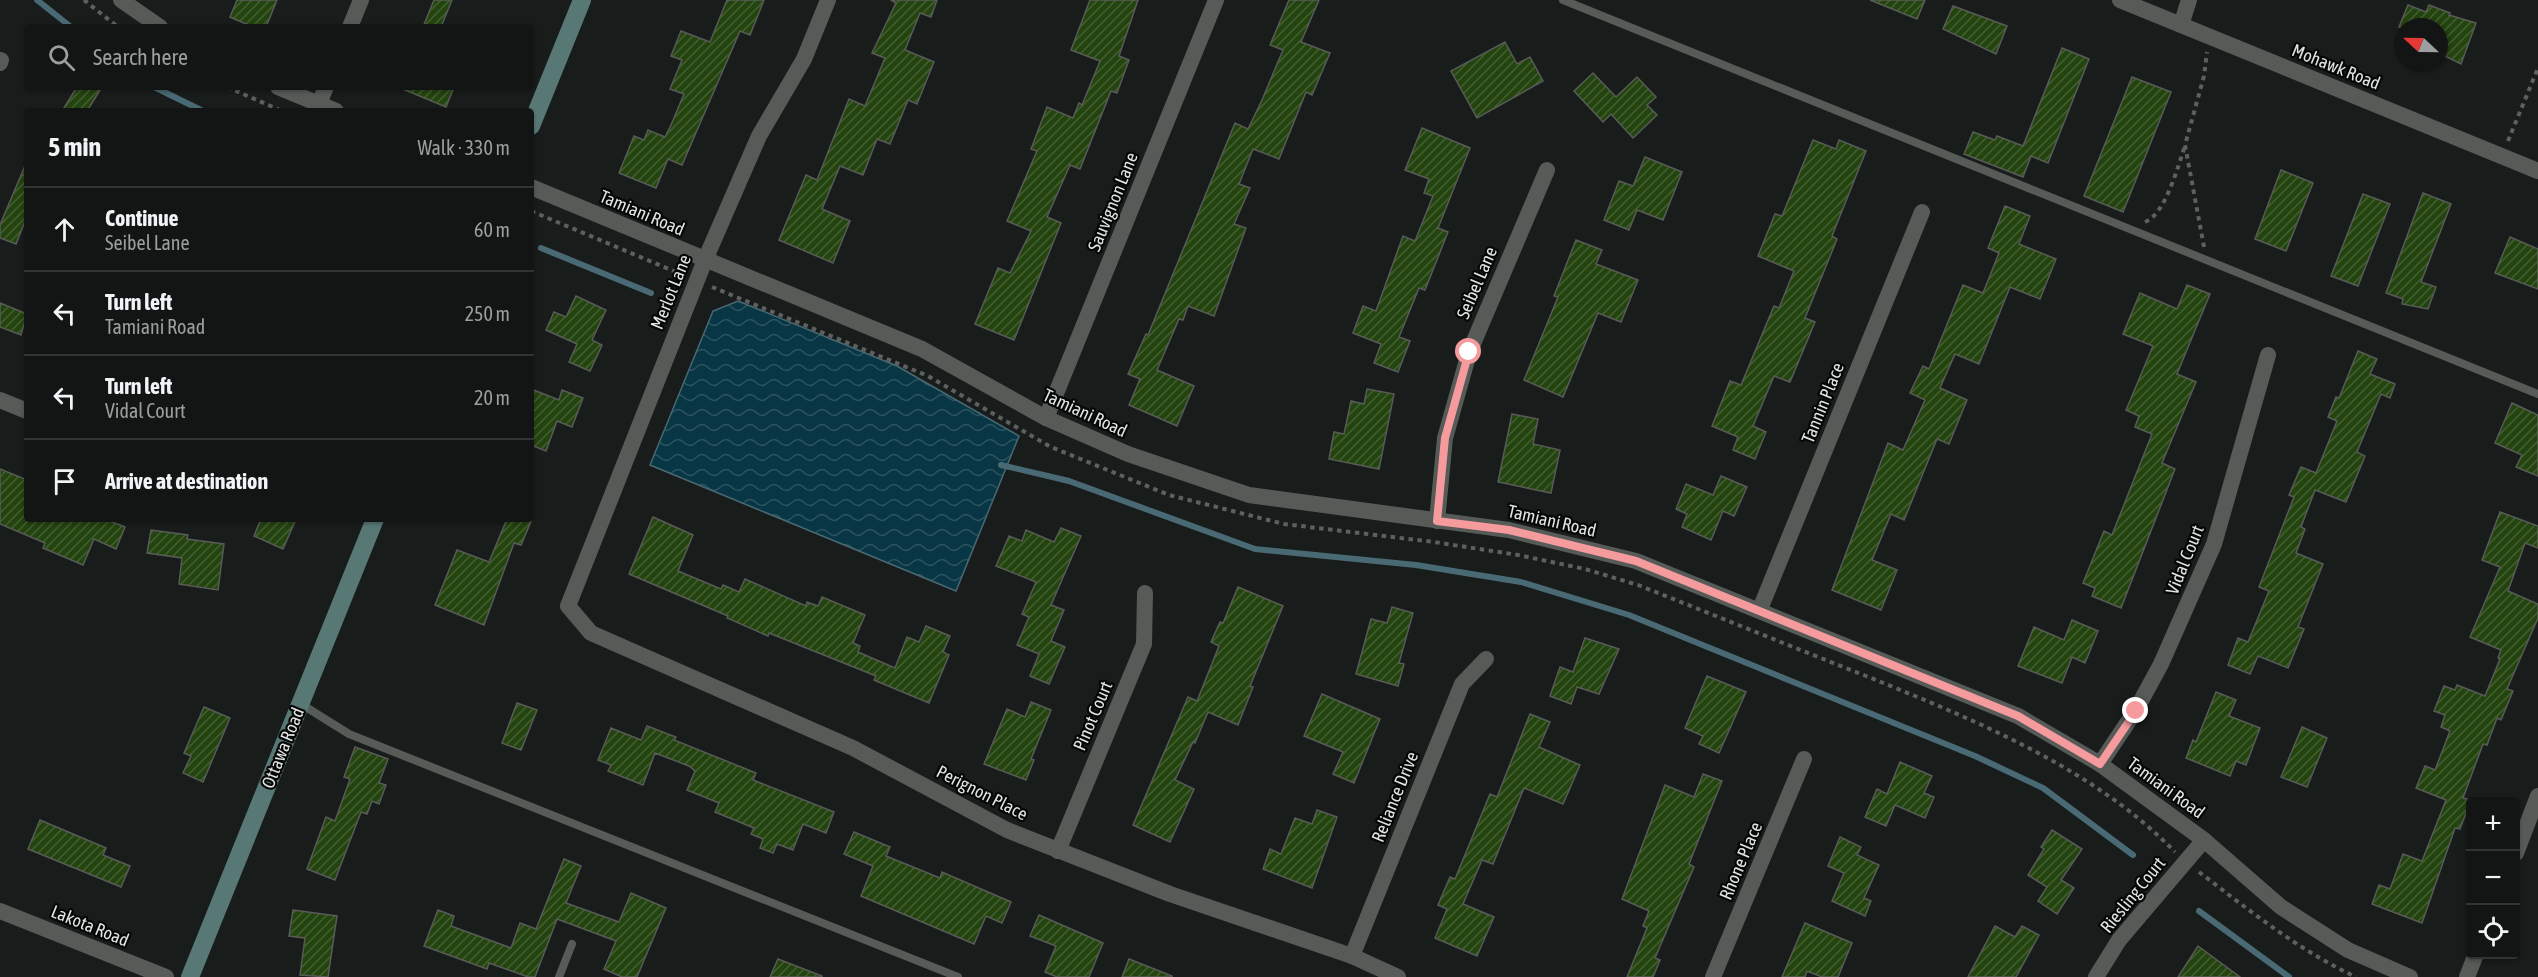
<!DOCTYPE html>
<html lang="en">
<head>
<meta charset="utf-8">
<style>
	:root { --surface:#121514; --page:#1b1e1d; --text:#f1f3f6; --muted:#9c9fa0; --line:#313434 }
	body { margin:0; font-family:"Asap Condensed",sans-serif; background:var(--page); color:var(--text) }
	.controls { position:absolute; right:18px; bottom:18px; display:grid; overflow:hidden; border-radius:6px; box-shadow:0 2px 4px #0004 }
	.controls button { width:54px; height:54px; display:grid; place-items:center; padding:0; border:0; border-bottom:2px solid var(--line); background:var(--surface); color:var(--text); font:30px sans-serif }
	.compass { position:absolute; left:2394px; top:18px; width:54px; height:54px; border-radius:50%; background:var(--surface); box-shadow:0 2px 4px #0004; rotate:292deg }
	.stop { position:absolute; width:18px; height:18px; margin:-14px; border:4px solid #f59b9e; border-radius:50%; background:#fff }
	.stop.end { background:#f59b9e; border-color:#fff; box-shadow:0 2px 6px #0008 }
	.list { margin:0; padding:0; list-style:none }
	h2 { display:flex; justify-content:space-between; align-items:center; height:78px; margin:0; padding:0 24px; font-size:26px }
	h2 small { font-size:20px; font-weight:400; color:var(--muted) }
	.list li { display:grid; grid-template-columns:39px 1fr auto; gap:18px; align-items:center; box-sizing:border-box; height:84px; padding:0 24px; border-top:2px solid var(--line) }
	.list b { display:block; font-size:22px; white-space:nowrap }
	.list p { margin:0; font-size:20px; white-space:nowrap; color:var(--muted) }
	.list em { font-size:20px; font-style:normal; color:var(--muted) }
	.icon { flex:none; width:33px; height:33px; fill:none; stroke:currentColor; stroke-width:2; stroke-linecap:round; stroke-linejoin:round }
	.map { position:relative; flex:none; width:2538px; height:977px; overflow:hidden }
	.search { position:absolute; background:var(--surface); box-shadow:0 2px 4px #0004; left:24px; top:24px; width:510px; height:66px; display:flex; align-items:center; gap:15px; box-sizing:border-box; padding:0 21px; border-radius:6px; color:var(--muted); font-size:22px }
	.panel { position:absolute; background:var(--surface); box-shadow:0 2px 4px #0004; left:24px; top:108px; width:510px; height:414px; border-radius:6px }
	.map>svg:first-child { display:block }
	.water { fill:url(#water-waves); stroke:#496a74; stroke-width:1.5 }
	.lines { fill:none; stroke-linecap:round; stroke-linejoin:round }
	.stream { stroke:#496a74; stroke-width:6 }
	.building { fill:url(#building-hatch); stroke:#585b57; stroke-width:1.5 }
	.path { stroke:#5d605f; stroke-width:4; stroke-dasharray:4.5 4.5; stroke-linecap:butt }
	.lane { stroke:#565b58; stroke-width:8 }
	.street { stroke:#565b58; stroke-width:16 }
	.secondary { stroke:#587876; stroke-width:18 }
	.route { stroke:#f59b9e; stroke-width:8 }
	.labels { text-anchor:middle; stroke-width:4.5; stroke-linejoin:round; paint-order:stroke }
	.street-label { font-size:18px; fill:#e2e4e3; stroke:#050606 }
</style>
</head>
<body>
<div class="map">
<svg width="2538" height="977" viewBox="0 0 2538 977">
	<defs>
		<pattern id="water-waves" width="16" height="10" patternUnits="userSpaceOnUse" patternTransform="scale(1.5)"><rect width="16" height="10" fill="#083644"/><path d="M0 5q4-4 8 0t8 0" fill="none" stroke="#2c535f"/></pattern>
		<pattern id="building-hatch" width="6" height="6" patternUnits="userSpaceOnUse" patternTransform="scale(1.5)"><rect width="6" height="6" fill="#24440f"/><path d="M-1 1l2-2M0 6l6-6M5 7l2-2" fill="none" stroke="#445f32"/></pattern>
	</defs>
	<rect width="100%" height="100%" fill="#181c1a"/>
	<polygon class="water" points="738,301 897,366 1019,436 956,591 650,465 713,311"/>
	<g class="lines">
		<g class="stream">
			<polyline points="37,0 71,27"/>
			<polyline points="154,87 203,111"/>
			<polyline points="541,248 651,293"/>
			<polyline points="1001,465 1069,481 1255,549 1416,565 1521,582 1629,615 1975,756 2043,788 2133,855"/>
			<polyline points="2199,911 2289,977"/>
		</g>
	</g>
	<g class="building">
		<polygon points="237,0 277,0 266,27 253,27 230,17"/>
		<polygon points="434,0 452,0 441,27 423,27"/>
		<polygon points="727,0 764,0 750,35 740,31 682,165 668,159 656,188 619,173 634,136 644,140 648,130 665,137 671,125 684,94 670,89 682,60 671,56 681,31 710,42"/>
		<polygon points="891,0 937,0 931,17 920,13 905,50 934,62 917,104 908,100 890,144 877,139 863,175 840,166 822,209 850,221 833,263 779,240 806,175 817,180 849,99 865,106 885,58 872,53 896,3"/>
		<polygon points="1090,0 1138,0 1119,56 1129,60 1117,93 1111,91 1080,169 1070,165 1047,217 1061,223 1014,340 975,324 998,268 1010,273 1031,231 1007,221 1037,151 1031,149 1047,107 1073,118 1079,103 1082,105 1100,61 1071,50"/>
		<polygon points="1289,0 1319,0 1301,42 1330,53 1312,95 1306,92 1279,159 1253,149 1239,184 1250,188 1234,224 1246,228 1214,316 1188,306 1183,320 1179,319 1157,370 1194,386 1177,426 1129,405 1140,379 1128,374 1146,334 1148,335 1235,123 1248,129 1262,100 1283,50 1270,45"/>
		<polygon points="1870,0 1925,0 1917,19"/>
		<polygon points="2408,5 2426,12 2429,5 2450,13 2449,15 2476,23 2461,64 2439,53 2439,27 2399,27"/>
		<polygon points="1953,6 2007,26 1996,54 1943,29"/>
		<polygon points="1505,42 1517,64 1530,57 1543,81 1477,118 1451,71"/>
		<polygon points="2062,48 2089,59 2048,163 2031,156 2023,177 1964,154 1973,132 1995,140 1997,136 2023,146"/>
		<polygon points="1593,73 1616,97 1637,77 1656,97 1647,105 1657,115 1633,138 1611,114 1603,122 1574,91"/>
		<polygon points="2132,77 2171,92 2123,212 2084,196"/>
		<polygon points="77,87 102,87 87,111 62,111"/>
		<polygon points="398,87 454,87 446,107"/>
		<polygon points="1422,128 1470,148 1438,228 1448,232 1425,290 1419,288 1399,337 1410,341 1398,372 1374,363 1381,344 1353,333 1363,306 1376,311 1403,236 1415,241 1433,196 1424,193 1429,179 1405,170"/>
		<polygon points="1813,140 1836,149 1839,140 1866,151 1832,236 1837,239 1805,318 1815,322 1790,382 1774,376 1753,426 1766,432 1755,459 1733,450 1738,437 1712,426 1730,381 1741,385 1774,306 1779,308 1794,271 1758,256 1775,214 1782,216"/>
		<polygon points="1645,157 1682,172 1663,220 1637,210 1629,230 1604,220 1619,181 1633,186"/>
		<polygon points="27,161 27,216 16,244 0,238 0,225"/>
		<polygon points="2281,170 2313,183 2286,251 2255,239"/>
		<polygon points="2423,193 2451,204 2421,282 2436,287 2428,309 2402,304 2403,299 2386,293"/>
		<polygon points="2363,194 2390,204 2358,286 2331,276"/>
		<polygon points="2005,206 2030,216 2019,244 2056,259 2040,299 2010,287 1979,364 1955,354 1940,388 1967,400 1949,444 1937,439 1904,520 1891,514 1872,560 1897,570 1881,610 1832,590 1888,443 1903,450 1925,400 1910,393 1923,366 1929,369 1963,285 1983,293 1999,253 1988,248"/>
		<polygon points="2510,237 2538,249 2538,289 2495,273"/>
		<polygon points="1576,240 1602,250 1596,264 1638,280 1621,322 1598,313 1563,397 1524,380 1558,297 1554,296"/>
		<polygon points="2187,285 2210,294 2177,374 2196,382 2162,463 2175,469 2121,608 2092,596 2095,588 2083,583 2104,531 2112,535 2152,434 2135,427 2139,416 2126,410 2153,346 2123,334 2140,293 2177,309"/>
		<polygon points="576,296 606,310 592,340 602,345 590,371 569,362 577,344 546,330 554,312 566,317"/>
		<polygon points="0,303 27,314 21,335 0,327"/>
		<polygon points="2358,351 2377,359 2370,374 2395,384 2390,398 2381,394 2357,452 2365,456 2346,502 2315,490 2301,527 2305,529 2296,553 2323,564 2298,627 2304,629 2288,668 2258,656 2250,674 2228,665 2238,638 2248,642 2269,591 2259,587 2294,497 2289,495 2301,467 2316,473 2337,421 2328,417 2336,397 2339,398"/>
		<polygon points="531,389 559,400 562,390 583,398 572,427 557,421 546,451 531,445"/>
		<polygon points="1367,389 1394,394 1379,469 1329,459 1334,432 1344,434 1351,401 1364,404"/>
		<polygon points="2512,403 2538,415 2538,476 2516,467 2522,455 2495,443"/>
		<polygon points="1512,414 1538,419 1533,444 1560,450 1551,493 1498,482"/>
		<polygon points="0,469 27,480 27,519 105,519 125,527 116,549 94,539 83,565 43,548 45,543 0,524"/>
		<polygon points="1721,476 1747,487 1734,516 1723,511 1711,540 1682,527 1687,514 1676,509 1686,484 1713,495"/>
		<polygon points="2500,512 2538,526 2538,548 2525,543 2508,591 2538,604 2538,618 2507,689 2513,691 2501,720 2497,718 2487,745 2483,744 2463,798 2471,800 2460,829 2455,828 2422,923 2372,904 2379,885 2390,889 2403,854 2422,861 2446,800 2416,788 2425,766 2435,770 2450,731 2441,727 2445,715 2434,711 2444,686 2455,690 2457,685 2485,696 2500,659 2498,658 2501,650 2470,637 2500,567 2482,560"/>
		<polygon points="653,517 693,535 678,571 721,589 723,585 739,592 745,579 806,606 807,602 818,606 822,597 865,615 853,643 860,646 858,652 895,668 907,637 919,642 926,626 950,636 943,652 949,655 929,703 874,680 876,676 769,633 768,636 727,618 728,616 629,574"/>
		<polygon points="261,519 296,519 283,549 254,536"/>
		<polygon points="507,519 532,519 521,545 514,543 484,625 435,605 457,550 489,562"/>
		<polygon points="1061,528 1081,536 1051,605 1064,610 1051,641 1065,647 1049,684 1030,676 1039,654 1017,645 1029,617 1022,614 1036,582 996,566 1009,536 1022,541 1026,530 1054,542"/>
		<polygon points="151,530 188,535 187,539 224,544 218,590 179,584 182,558 147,553"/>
		<polygon points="1238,587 1283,606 1250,686 1253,687 1238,725 1208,712 1195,743 1193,742 1175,780 1194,789 1170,842 1133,825 1188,697 1197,701 1219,646 1211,642 1220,622 1223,623"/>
		<polygon points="1392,607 1413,613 1399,663 1404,664 1398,686 1356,674 1371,619 1387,623"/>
		<polygon points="2072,620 2098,631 2085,663 2072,657 2062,683 2018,666 2034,627 2064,640"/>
		<polygon points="1585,638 1619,649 1599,694 1577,687 1571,704 1550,696 1560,667 1573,672"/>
		<polygon points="1707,676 1746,692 1719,753 1699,744 1703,736 1685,728"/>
		<polygon points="2216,692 2236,700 2229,716 2260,728 2246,765 2236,761 2230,776 2186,758 2193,740 2196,742"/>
		<polygon points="1322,694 1380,719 1354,783 1333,774 1343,752 1304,736"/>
		<polygon points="1031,702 1051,710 1031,759 1034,760 1026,780 984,764 1007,709 1025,717"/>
		<polygon points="517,703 537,710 521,750 502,743"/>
		<polygon points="204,707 230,718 203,782 183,773 191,756 184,753"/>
		<polygon points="1530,714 1550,722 1539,747 1580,765 1563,804 1524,788 1493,864 1482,860 1463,904 1494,917 1477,956 1435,938 1447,909 1438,905 1450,877 1455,879 1490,794 1497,797"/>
		<polygon points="647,726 676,737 674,740 756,773 753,780 834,812 826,833 803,824 793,850 777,844 773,853 760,848 763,839 751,834 754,828 715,812 719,803 687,790 695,771 689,766 655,753 643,785 608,771 611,765 598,760 611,728 641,740"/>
		<polygon points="2302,727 2327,738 2307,787 2281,777"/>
		<polygon points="355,747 388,759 379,783 386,785 379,804 372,801 367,814 361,812 335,880 307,869 326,817 335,821 350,779 344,777"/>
		<polygon points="1900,762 1932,776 1924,793 1934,797 1925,818 1895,805 1886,826 1865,817 1877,789 1887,794"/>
		<polygon points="1703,774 1722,781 1689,864 1694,867 1655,958 1660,960 1653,977 1627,977 1647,928 1643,926 1649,911 1622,899 1665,785 1694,797"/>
		<polygon points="1317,810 1337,817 1312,888 1263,869 1270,849 1281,854 1295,818 1312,824"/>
		<polygon points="40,820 106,848 103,855 130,866 121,887 28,849"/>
		<polygon points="2052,830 2082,849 2061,880 2074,888 2057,914 2038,901 2047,887 2028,875 2044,849 2041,847"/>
		<polygon points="854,832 890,847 886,856 940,878 942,872 1011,902 1002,923 986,916 974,944 861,896 873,866 844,854"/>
		<polygon points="1840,837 1861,847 1857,855 1879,865 1864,898 1871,901 1865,916 1832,901 1844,873 1828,866"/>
		<polygon points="564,859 581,866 566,903 619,922 631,893 666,908 637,977 622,977 604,969 616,941 557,919 535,977 528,977 489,963 487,969 424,946 438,910 454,916 451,926 511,948 520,923 536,929"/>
		<polygon points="293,910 337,916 328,977 300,975 305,938 289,936"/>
		<polygon points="1039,915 1103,943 1089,977 1057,977 1045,972 1056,946 1030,936"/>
		<polygon points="1805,923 1852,943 1838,977 1822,977 1807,971 1805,977 1782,977"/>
		<polygon points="1995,926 2015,937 2022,926 2039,935 2016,977 1968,977"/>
		<polygon points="2198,946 2240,977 2178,977"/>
		<polygon points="778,959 822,976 822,977 770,977"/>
		<polygon points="1129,959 1172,976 1172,977 1122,977"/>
	</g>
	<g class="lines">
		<g class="path">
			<polyline points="84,0 118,27"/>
			<polyline points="227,87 282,111"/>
			<polyline points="2508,141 2538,68"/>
			<polyline points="531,211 683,275"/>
			<path d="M2145,222C2166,214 2178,165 2185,146"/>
			<polyline points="2204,247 2185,145 2204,76 2207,52"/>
			<path d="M712,287L928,376L1051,447L1169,495L1284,524L1434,542L1518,555L1585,569L1638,585C1714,615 1790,646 1866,676C1972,719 2094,768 2175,852"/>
			<path d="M2199,872C2249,910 2298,950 2356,977"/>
		</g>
		<g class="lane">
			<polyline points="1563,0 2538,394"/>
			<polyline points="301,704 349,734 958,977"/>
			<polyline points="559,977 572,944"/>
		</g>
		<g class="street">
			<polyline points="121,0 160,27"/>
			<polyline points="828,0 804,59 759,136 705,260 568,606 591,633 853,748 1007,830 1170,894 1352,956 1398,977"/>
			<polyline points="2120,0 2538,171"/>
			<polyline points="2181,25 2189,0"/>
			<polyline points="350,27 361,0"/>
			<polyline points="0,63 1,60"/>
			<polyline points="278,87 336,111"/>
			<polyline points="316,111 326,87"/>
			<polyline points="531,187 922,349 1046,418 1128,454 1249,495 1509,530 1636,561 2018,716 2100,764 2204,840 2281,907 2348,950 2410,977"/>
			<polyline points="0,400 27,411"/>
			<polyline points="1046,418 1216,0"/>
			<polyline points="1437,521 1445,438 1469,353 1547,170"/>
			<polyline points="1760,609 1922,212"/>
			<polyline points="2100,764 2136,710 2161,664 2214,544 2268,355"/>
			<polyline points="1058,851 1144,644 1145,593"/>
			<polyline points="2516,853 2538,796"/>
			<polyline points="0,911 166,977"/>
			<polyline points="1352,956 1462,684 1486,659"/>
			<polyline points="1713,977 1804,759"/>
			<polyline points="2096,977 2119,940 2204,840"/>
			<polyline points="2467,977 2476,954"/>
		</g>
		<g class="secondary">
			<polyline points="531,126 582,0"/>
			<polyline points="190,977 375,519"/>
		</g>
	</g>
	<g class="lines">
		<polyline class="route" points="1469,352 1445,438 1437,521 1509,530 1636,561 2018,716 2100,764 2136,711"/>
	</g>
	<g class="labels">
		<g class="street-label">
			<text transform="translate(2336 67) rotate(22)" y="6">Mohawk Road</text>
			<text transform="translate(1113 202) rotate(-68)" y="6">Sauvignon Lane</text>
			<text transform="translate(642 213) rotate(23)" y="6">Tamiani Road</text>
			<text transform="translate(1477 283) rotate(-67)" y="6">Seibel Lane</text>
			<text transform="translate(671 292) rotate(-68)" y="6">Merlot Lane</text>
			<text transform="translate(1823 403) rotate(-68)" y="6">Tannin Place</text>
			<text transform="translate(1085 413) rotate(25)" y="6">Tamiani Road</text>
			<text transform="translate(1552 521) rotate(13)" y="6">Tamiani Road</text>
			<text transform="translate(2185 560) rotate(-68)" y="6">Vidal Court</text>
			<text transform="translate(1093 716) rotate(-67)" y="6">Pinot Court</text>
			<text transform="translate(283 748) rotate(-68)" y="6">Ottawa Road</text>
			<text transform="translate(2166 788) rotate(36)" y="6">Tamiani Road</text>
			<text transform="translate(982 793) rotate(27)" y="6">Perignon Place</text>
			<text transform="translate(1395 797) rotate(-68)" y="6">Reliance Drive</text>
			<text transform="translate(1741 861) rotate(-67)" y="6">Rhone Place</text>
			<text transform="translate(2133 895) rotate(-51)" y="6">Riesling Court</text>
			<text transform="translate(90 926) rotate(22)" y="6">Lakota Road</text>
		</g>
	</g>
</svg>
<div class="controls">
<button>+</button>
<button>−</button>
<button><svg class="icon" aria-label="locate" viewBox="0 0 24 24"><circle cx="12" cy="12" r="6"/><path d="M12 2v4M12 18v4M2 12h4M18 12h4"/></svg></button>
</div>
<svg class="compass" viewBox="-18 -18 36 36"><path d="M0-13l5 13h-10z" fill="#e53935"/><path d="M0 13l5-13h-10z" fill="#9c9fa0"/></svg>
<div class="stop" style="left:1469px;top:352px"></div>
<div class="stop end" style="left:2136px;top:711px"></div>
<div class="search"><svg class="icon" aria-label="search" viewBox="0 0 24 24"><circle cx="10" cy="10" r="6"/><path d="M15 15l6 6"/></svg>Search here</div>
<section class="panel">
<h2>5 min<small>Walk · 330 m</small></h2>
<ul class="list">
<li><svg class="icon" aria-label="ahead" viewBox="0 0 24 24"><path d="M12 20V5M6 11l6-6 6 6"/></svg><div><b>Continue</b><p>Seibel Lane</p></div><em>60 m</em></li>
<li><svg class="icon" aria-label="left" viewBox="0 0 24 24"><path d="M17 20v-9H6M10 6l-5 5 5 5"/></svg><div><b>Turn left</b><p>Tamiani Road</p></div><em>250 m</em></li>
<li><svg class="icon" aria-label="left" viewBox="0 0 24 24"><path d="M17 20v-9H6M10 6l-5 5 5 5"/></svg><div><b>Turn left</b><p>Vidal Court</p></div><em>20 m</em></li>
<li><svg class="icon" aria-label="arrive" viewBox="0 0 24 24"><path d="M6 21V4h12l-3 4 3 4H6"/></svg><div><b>Arrive at destination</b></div></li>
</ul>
</section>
</div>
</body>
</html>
